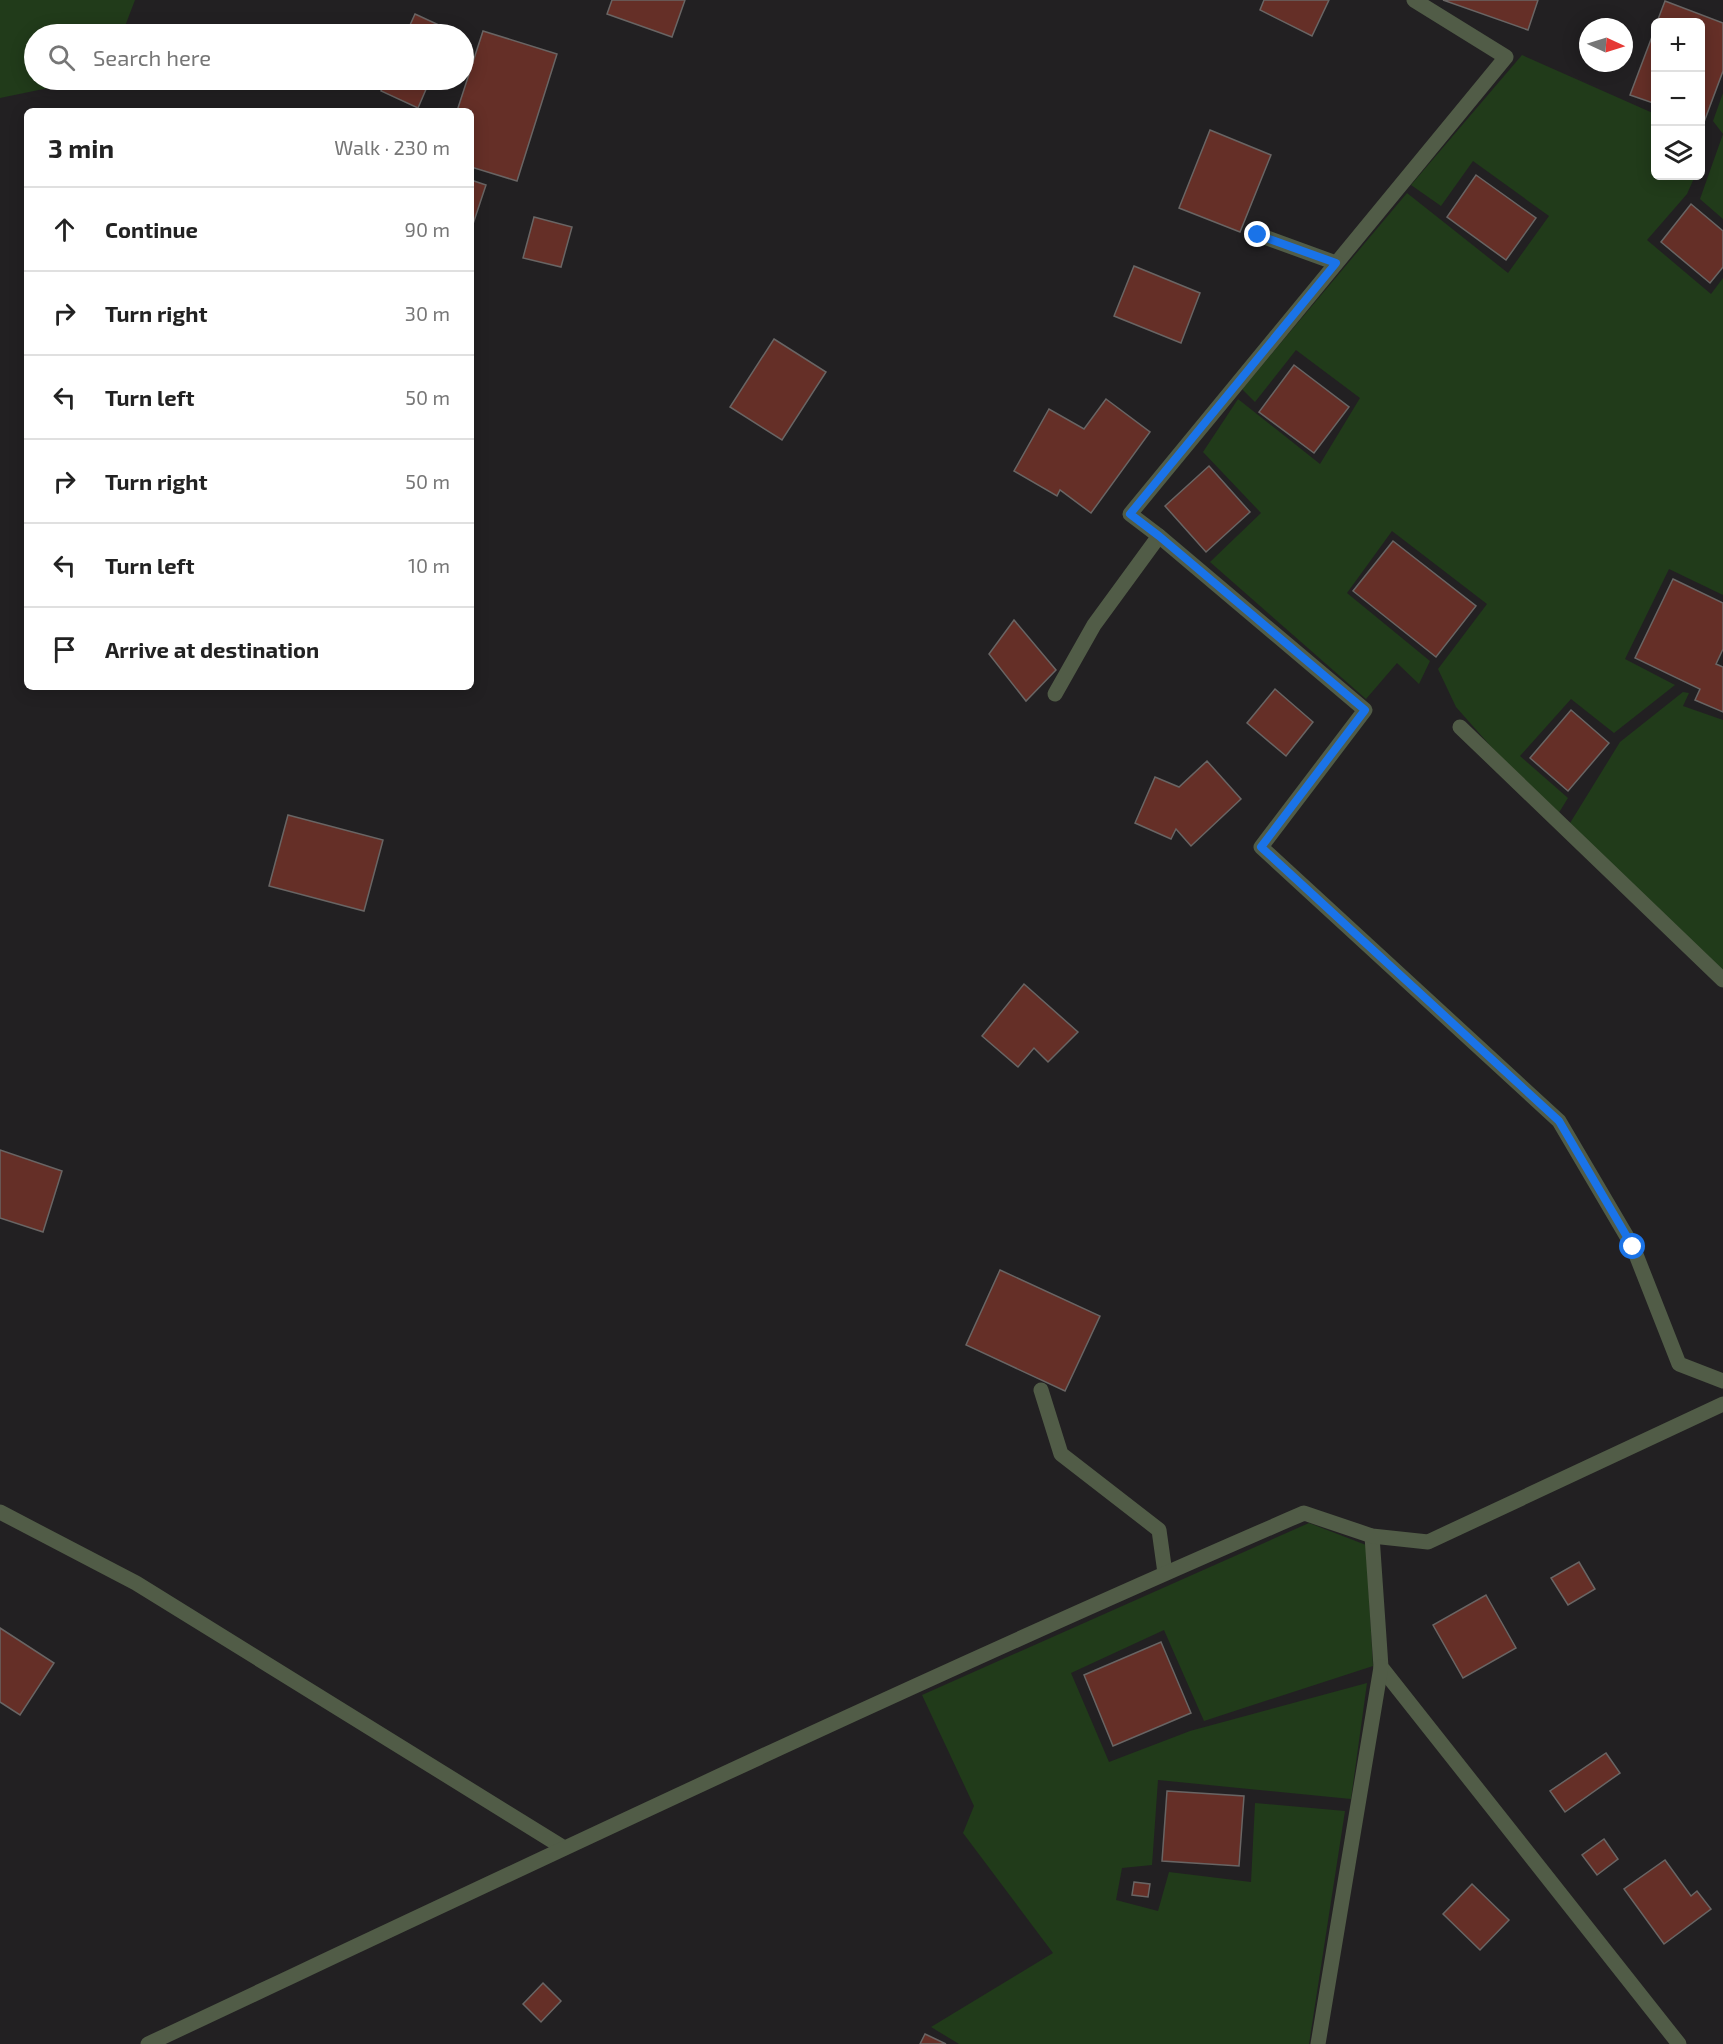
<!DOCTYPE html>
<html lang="en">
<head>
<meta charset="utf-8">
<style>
	:root { --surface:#fff; --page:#f6f6f6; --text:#222; --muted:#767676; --line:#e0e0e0 }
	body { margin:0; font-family:"Exo 2",sans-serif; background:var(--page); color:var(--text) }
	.controls { position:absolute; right:18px; top:18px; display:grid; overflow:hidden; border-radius:9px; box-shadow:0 3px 15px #0003 }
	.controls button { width:54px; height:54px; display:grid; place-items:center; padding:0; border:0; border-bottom:2px solid var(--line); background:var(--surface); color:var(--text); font:30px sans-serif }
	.compass { position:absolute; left:1579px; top:18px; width:54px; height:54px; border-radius:50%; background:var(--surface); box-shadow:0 3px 15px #0003; rotate:94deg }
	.stop { position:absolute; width:18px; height:18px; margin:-14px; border:4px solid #1a73e8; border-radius:50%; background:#fff }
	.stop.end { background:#1a73e8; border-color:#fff; box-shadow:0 2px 6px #0008 }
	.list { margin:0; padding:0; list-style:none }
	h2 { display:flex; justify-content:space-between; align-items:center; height:78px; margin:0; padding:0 24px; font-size:26px }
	h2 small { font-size:20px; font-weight:400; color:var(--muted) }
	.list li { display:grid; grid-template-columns:39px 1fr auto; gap:18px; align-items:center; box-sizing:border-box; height:84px; padding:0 24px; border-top:2px solid var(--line) }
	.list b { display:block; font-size:22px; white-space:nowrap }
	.list em { font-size:20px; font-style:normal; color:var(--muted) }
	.icon { flex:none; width:33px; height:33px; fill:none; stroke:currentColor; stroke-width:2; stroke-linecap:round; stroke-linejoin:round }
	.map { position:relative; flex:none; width:1723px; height:2044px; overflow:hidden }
	.search { position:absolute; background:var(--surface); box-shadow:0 3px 15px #0003; left:24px; top:24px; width:450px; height:66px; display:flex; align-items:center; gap:15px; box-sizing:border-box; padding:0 21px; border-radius:33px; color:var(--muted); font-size:22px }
	.panel { position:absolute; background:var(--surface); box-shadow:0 3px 15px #0003; left:24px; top:108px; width:450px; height:582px; border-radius:9px }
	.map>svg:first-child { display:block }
	.green { fill:#213b1a }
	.building { fill:#652f27; stroke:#696564; stroke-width:1.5 }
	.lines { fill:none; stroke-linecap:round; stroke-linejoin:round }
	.minor { stroke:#515c47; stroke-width:15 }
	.route { stroke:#1a73e8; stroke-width:8 }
</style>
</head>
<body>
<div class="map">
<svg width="1723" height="2044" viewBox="0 0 1723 2044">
	<rect width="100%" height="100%" fill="#222022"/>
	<g class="green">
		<polygon points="0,0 135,0 122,34 34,34 34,80 87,80 0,98"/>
		<polygon points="1522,55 1655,114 1656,176 1695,176 1687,194 1647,240 1711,294 1723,278 1723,595 1669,569 1625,659 1675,685 1614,733 1571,699 1520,756 1568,798 1555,819 1456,707 1438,669 1487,604 1392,531 1347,593 1430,661 1419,684 1397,663 1366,699 1210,562 1261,513 1203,452 1238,399 1320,464 1360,398 1296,350 1255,402 1242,389 1407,193 1508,273 1549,216 1473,161 1441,206 1411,185"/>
		<polygon points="1723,93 1723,219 1700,199 1723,134 1713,121"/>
		<polygon points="1683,692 1689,693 1683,706 1723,720 1723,972 1567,828 1620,742"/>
		<polygon points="1309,1523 1366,1545 1373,1666 1204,1721 1164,1630 1071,1673 1109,1762 1190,1731 1367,1683 1351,1799 1158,1780 1152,1865 1122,1868 1116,1900 1158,1911 1169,1872 1251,1882 1255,1803 1345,1811 1309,2044 959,2044 931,2027 1053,1953 963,1833 974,1806 922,1695"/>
	</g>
	<g class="building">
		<polygon points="612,0 685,0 672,37 607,14"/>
		<polygon points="1264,0 1329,0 1312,36 1260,10"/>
		<polygon points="1443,0 1538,0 1528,30"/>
		<polygon points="1665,1 1723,23 1723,71 1704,122 1700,121 1700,22 1657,22"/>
		<polygon points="415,14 452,31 450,34 406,34"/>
		<polygon points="1656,26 1656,104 1630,95"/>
		<polygon points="483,31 557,54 517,181 471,167 471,111 457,111"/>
		<polygon points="386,80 430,80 418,108 381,91"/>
		<polygon points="1210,130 1271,155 1240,232 1179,208"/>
		<polygon points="1476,175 1536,218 1506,260 1447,217"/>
		<polygon points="471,180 486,185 471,230"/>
		<polygon points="1691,204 1723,231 1723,267 1710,283 1661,242"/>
		<polygon points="534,217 572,227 561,267 523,258"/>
		<polygon points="1134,266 1200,293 1181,343 1114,316"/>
		<polygon points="774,339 826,372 782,440 730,407"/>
		<polygon points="1294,365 1349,407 1314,453 1259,412"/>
		<polygon points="1106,399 1150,432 1091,513 1060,490 1057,496 1014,471 1049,409 1084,429"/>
		<polygon points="1209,466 1250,512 1206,552 1165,506"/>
		<polygon points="1393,541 1476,606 1436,657 1353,591"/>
		<polygon points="1673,579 1723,603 1723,649 1716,664 1723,667 1723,712 1695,700 1700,689 1635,658"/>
		<polygon points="1014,620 1056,670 1026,701 989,654"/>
		<polygon points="1275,689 1313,722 1286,756 1247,723"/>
		<polygon points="1571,710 1609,743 1568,791 1530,758"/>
		<polygon points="1207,761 1241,799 1191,846 1176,829 1171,839 1135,823 1155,777 1179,787"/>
		<polygon points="288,815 383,840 364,911 269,886"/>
		<polygon points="1024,984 1078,1032 1048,1062 1034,1048 1018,1067 982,1036"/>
		<polygon points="0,1150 62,1171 43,1232 0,1218"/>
		<polygon points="1000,1270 1100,1316 1065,1391 966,1345"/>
		<polygon points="1579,1562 1595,1589 1568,1605 1551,1578"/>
		<polygon points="1486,1595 1516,1648 1463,1678 1433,1625"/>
		<polygon points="0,1628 54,1663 20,1715 0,1702"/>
		<polygon points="1161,1642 1191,1713 1113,1746 1084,1675"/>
		<polygon points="1606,1753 1620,1773 1565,1812 1550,1791"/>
		<polygon points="1167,1791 1244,1796 1239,1866 1162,1861"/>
		<polygon points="1604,1839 1618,1859 1597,1875 1582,1855"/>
		<polygon points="1665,1860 1691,1896 1697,1891 1711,1909 1664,1944 1624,1889"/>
		<polygon points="1134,1882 1150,1884 1148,1897 1132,1895"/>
		<polygon points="1472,1884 1509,1920 1480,1950 1443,1914"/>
		<polygon points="543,1983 561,2001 541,2022 523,2004"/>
		<polygon points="925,2034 946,2044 920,2044"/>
	</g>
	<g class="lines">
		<g class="minor">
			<polyline points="1414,0 1506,57 1130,514 1159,536 1365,710 1261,847 1559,1121 1633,1247 1679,1364 1723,1381"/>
			<polyline points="1259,235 1336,263"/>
			<polyline points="1055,694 1094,625 1159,536"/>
			<polyline points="1460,727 1723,980"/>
			<polyline points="1041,1390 1061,1454 1159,1530 1165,1573"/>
			<polyline points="0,1512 136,1583 564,1848"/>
			<polyline points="1372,1536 1381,1667 1679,2044"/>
			<path d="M148,2044C531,1864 915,1681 1304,1513L1372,1536L1428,1542L1723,1404"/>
			<polyline points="1318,2044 1381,1667"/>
		</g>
	</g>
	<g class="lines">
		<polyline class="route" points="1258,235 1336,263 1130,514 1159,536 1365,710 1261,847 1559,1121 1633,1247"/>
	</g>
</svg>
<div class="controls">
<button>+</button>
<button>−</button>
<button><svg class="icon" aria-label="layers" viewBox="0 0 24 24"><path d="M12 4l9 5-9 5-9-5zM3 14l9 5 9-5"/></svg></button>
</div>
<svg class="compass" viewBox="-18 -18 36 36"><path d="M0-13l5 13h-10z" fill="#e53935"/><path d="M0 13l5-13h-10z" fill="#767676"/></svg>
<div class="stop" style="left:1633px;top:1247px"></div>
<div class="stop end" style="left:1258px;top:235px"></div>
<div class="search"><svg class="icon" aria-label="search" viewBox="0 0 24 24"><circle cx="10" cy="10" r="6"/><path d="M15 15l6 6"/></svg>Search here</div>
<section class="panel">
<h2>3 min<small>Walk · 230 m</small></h2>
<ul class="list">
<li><svg class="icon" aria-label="ahead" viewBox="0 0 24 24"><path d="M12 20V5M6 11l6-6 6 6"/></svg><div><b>Continue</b></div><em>90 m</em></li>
<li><svg class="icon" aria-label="right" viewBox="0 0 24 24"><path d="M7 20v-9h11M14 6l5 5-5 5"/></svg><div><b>Turn right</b></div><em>30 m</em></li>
<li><svg class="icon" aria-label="left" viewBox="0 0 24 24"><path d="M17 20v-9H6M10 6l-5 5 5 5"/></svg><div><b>Turn left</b></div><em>50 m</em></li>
<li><svg class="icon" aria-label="right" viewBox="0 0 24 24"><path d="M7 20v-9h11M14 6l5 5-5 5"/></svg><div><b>Turn right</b></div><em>50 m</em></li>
<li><svg class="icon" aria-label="left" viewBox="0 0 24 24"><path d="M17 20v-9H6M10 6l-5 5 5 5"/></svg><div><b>Turn left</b></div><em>10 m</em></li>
<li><svg class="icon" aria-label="arrive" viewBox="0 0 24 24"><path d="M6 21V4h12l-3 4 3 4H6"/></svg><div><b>Arrive at destination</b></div></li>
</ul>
</section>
</div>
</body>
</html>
